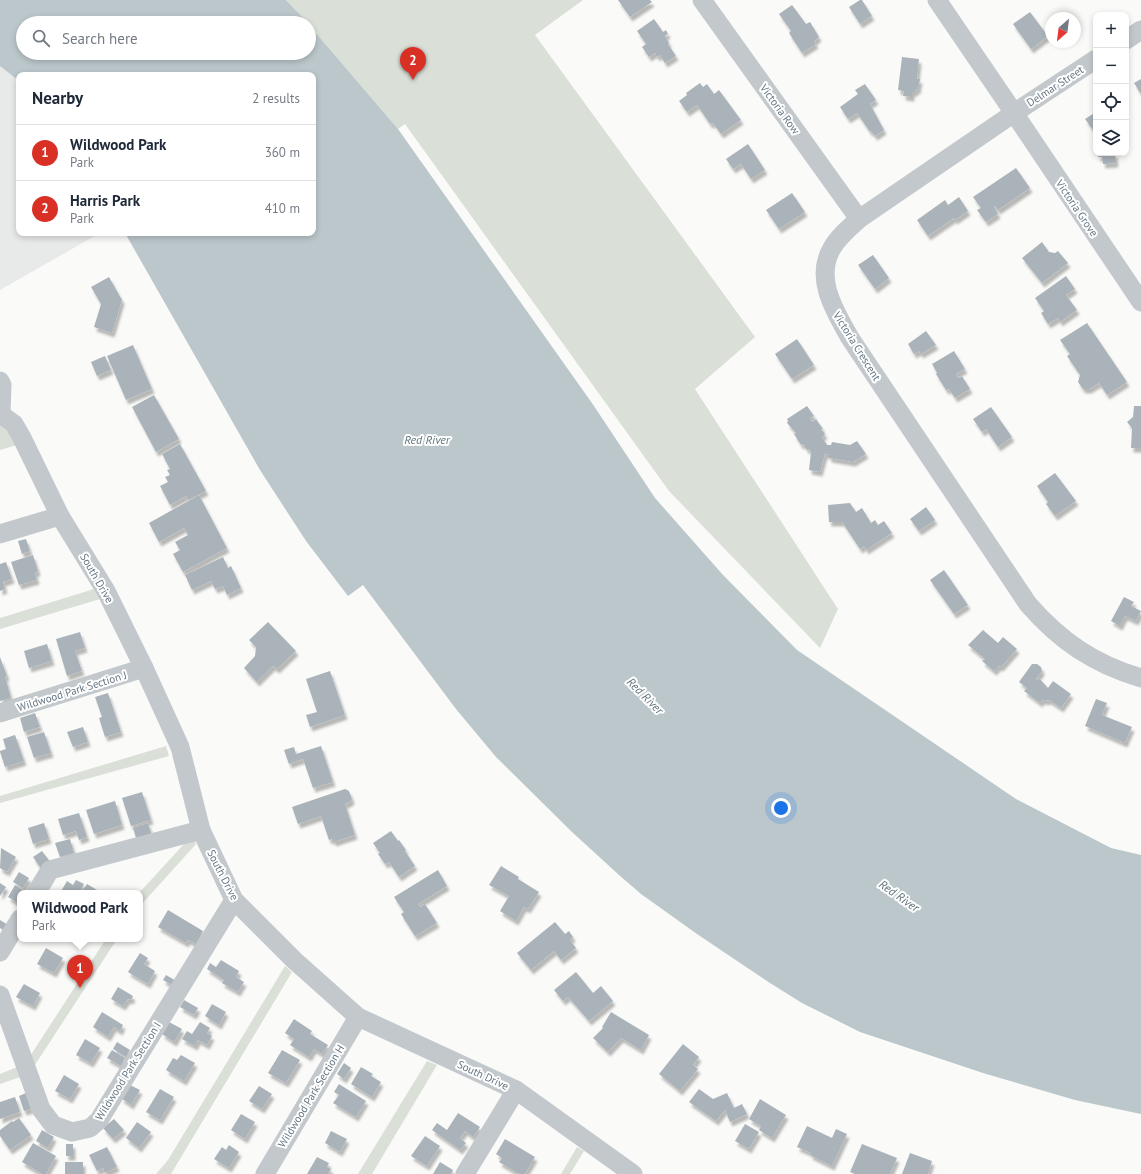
<!DOCTYPE html>
<html lang="en">
<head>
<meta charset="utf-8">
<style>
	:root { --surface:#fff; --page:#f6f6f7; --text:#1f2937; --muted:#747a83; --line:#e0e1e3; --accent:#d93025 }
	body { margin:0; font-family:"PT Sans",sans-serif; background:var(--page); color:var(--text) }
	.controls { position:absolute; right:12px; top:12px; display:grid; overflow:hidden; border-radius:8px; box-shadow:0 2px 6px #0003 }
	.controls button { width:36px; height:36px; display:grid; place-items:center; padding:0; border:0; border-bottom:1px solid var(--line); background:var(--surface); color:var(--text); font:20px sans-serif }
	.compass { position:absolute; left:1045px; top:12px; width:36px; height:36px; border-radius:50%; background:var(--surface); box-shadow:0 2px 6px #0003; rotate:208deg }
	.you { position:absolute; left:781px; top:808px; width:14px; height:14px; margin:-10px; border:3px solid #fff; border-radius:50%; background:#1a73e8; box-shadow:0 0 0 6px #1a73e833 }
	.badge { display:grid; place-items:center; width:26px; height:26px; border-radius:50%; background:var(--accent); color:#fff; font-size:13px; font-weight:700 }
	.pin { position:absolute; translate:-50% -33px; filter:drop-shadow(0 1px 2px #0008) }
	.pin::after { content:''; position:absolute; top:21px; width:14px; height:12px; background:inherit; clip-path:polygon(0 0,100% 0,50% 100%) }
	.popup { position:absolute; left:17px; top:890px; width:126px; height:52px; box-sizing:border-box; display:grid; place-content:center; border-radius:8px; background:var(--surface); filter:drop-shadow(0 1px 3px #0005); font-size:13px; white-space:nowrap; color:var(--muted) }
	.popup b { font-size:15px; color:var(--text) }
	.popup::after { content:''; position:absolute; left:50%; top:100%; margin-left:-8px; border:8px solid transparent; border-top-color:var(--surface) }
	.list { margin:0; padding:0; list-style:none }
	h2 { display:flex; justify-content:space-between; align-items:center; height:52px; margin:0; padding:0 16px; font-size:17px }
	h2 small { font-size:13px; font-weight:400; color:var(--muted) }
	.list li { display:grid; grid-template-columns:26px 1fr auto; gap:12px; align-items:center; box-sizing:border-box; height:56px; padding:0 16px; border-top:1px solid var(--line) }
	.list b { display:block; font-size:15px; white-space:nowrap }
	.list p { margin:0; font-size:13px; white-space:nowrap; color:var(--muted) }
	.list em { font-size:13px; font-style:normal; color:var(--muted) }
	.icon { flex:none; width:22px; height:22px; fill:none; stroke:currentColor; stroke-width:2; stroke-linecap:round; stroke-linejoin:round }
	.map { position:relative; flex:none; width:1141px; height:1174px; overflow:hidden }
	.search { position:absolute; background:var(--surface); box-shadow:0 2px 6px #0003; left:16px; top:16px; width:300px; height:44px; display:flex; align-items:center; gap:10px; box-sizing:border-box; padding:0 14px; border-radius:22px; color:var(--muted); font-size:15px }
	.panel { position:absolute; background:var(--surface); box-shadow:0 2px 6px #0003; left:16px; top:72px; width:300px; height:164px; border-radius:8px }
	.map>svg:first-child { display:block }
	.built { fill:#e8e9e9 }
	.green { fill:#dadfd7 }
	.water { fill:#bbc7cb }
	.building { fill:#aab3b9; filter:url(#shadow) }
	.lines { fill:none; stroke-linecap:round; stroke-linejoin:round }
	.minor { stroke:#c3c8cc; stroke-width:19 }
	.labels { text-anchor:middle; stroke-width:4; stroke-linejoin:round; paint-order:stroke }
	.street-label { font-size:11px; fill:#657683; stroke:#fff }
	.water-label { font-size:12px; font-style:italic; fill:#60757c; stroke:#fff }
</style>
</head>
<body>
<div class="map">
<svg width="1141" height="1174" viewBox="0 0 1141 1174">
	<defs>
		<filter id="shadow"><feDropShadow dx="2.5" dy="4.5" stdDeviation="1" flood-color="#0004"/></filter>
	</defs>
	<rect width="100%" height="100%" fill="#fafaf8"/>
	<polygon class="built" points="0,66 19,81 19,233 100,233 0,290"/>
	<g class="green">
		<polygon points="286,0 583,0 535,35 755,337 695,389 838,609 820,648 669,491 405,124 398,129 309,25 309,23 308,23"/>
		<polygon points="0,426 7,431 17,445 0,450"/>
		<polygon points="94,589 100,599 0,629 0,618"/>
		<polygon points="166,746 169,756 0,803 0,796"/>
		<polygon points="194,839 196,844 140,906 139,893 185,843"/>
		<polygon points="106,939 117,939 29,1074 0,1084 0,1074 25,1064"/>
		<polygon points="285,966 292,972 171,1174 156,1174 168,1160"/>
		<polygon points="427,1061 437,1065 372,1174 358,1174"/>
		<polygon points="577,1147 584,1151 570,1174 561,1174"/>
	</g>
	<polygon class="water" points="0,0 286,0 308,23 23,23 23,53 309,53 309,25 398,129 594,406 655,498 723,575 797,650 1016,799 1111,848 1141,855 1141,1114 1075,1100 983,1073 860,1032 802,1003 770,983 697,934 641,894 619,875 572,832 496,757 456,709 363,585 348,596 306,541 260,470 125,233 313,233 313,75 19,75 19,81 0,66"/>
	<g class="building">
		<polygon points="618,0 650,0 652,2 630,17"/>
		<polygon points="860,0 862,0 872,16 860,24 849,7"/>
		<polygon points="792,5 806,24 810,22 819,37 814,41 816,44 802,53 789,33 791,31 779,14"/>
		<polygon points="1030,12 1048,36 1031,49 1013,24"/>
		<polygon points="654,19 663,32 666,30 668,34 665,36 669,43 668,44 676,56 665,63 660,55 657,57 655,53 649,57 642,47 646,44 637,31"/>
		<polygon points="902,57 919,59 917,79 920,79 918,90 916,89 915,92 912,92 912,97 903,96 904,91 898,90"/>
		<polygon points="1141,79 1141,94 1134,83"/>
		<polygon points="700,83 703,87 707,84 714,94 719,90 741,120 721,134 713,123 710,124 697,105 687,112 679,101 687,95 686,93"/>
		<polygon points="865,84 876,100 870,104 884,130 875,136 871,131 870,132 857,113 848,119 840,107 858,94 855,90"/>
		<polygon points="1096,112 1096,134 1085,119"/>
		<polygon points="748,144 765,170 751,179 741,164 733,169 726,159"/>
		<polygon points="1098,153 1115,153 1116,163 1103,164 1102,157 1098,157"/>
		<polygon points="1016,168 1030,188 998,210 995,206 994,207 998,214 986,222 977,210 981,208 973,197"/>
		<polygon points="792,193 805,212 779,229 766,210"/>
		<polygon points="959,197 968,211 955,220 954,218 928,236 917,220 945,200 948,205"/>
		<polygon points="1042,242 1049,252 1055,253 1058,251 1068,263 1042,283 1022,258"/>
		<polygon points="873,255 889,278 875,289 858,265"/>
		<polygon points="1066,276 1075,289 1066,295 1077,310 1060,322 1058,318 1048,324 1041,313 1044,311 1035,298"/>
		<polygon points="109,277 122,300 112,333 94,327 101,304 91,287"/>
		<polygon points="1087,323 1127,382 1107,395 1099,383 1089,389 1083,389 1078,382 1080,375 1067,356 1070,354 1060,340"/>
		<polygon points="926,331 936,345 921,354 919,351 914,354 908,344"/>
		<polygon points="797,339 814,365 792,379 775,354"/>
		<polygon points="133,345 152,389 126,400 107,356"/>
		<polygon points="954,351 965,369 956,374 958,378 962,376 970,389 955,398 949,389 946,390 936,374 937,373 932,364"/>
		<polygon points="105,356 111,370 97,376 91,362"/>
		<polygon points="154,395 179,439 156,452 132,407"/>
		<polygon points="807,406 814,416 810,418 812,422 816,419 823,429 821,429 825,434 822,437 827,445 831,445 832,442 850,445 857,441 866,454 853,462 829,458 829,455 825,454 820,472 809,470 811,452 809,449 807,450 803,444 801,445 794,434 796,433 787,423 788,421 787,419"/>
		<polygon points="1134,406 1141,406 1141,448 1131,448 1132,428 1127,422 1133,417"/>
		<polygon points="991,407 1012,437 998,447 986,429 982,432 973,419"/>
		<polygon points="180,444 206,491 188,500 186,496 170,505 160,486 168,482 165,477 170,475 167,470 170,469 162,454"/>
		<polygon points="1055,473 1076,501 1055,516 1046,504 1048,502 1037,486"/>
		<polygon points="199,495 227,548 183,572 173,554 180,550 175,542 188,535 184,528 159,542 149,523"/>
		<polygon points="850,503 856,512 862,508 871,523 875,520 878,525 884,521 892,533 866,550 864,546 860,549 842,522 829,522 828,505"/>
		<polygon points="926,507 935,520 919,531 910,519"/>
		<polygon points="26,539 30,551 22,554 18,541"/>
		<polygon points="33,555 38,571 35,573 37,580 19,585 11,562"/>
		<polygon points="223,557 228,568 231,566 241,588 227,595 223,586 215,589 211,581 192,590 185,575"/>
		<polygon points="6,562 12,579 3,582 5,589 0,591 0,564"/>
		<polygon points="944,570 968,605 954,614 930,580"/>
		<polygon points="1124,597 1134,602 1131,606 1141,611 1136,621 1125,616 1120,626 1111,621"/>
		<polygon points="268,622 296,651 277,669 273,666 257,682 244,668 255,656 256,647 249,640"/>
		<polygon points="983,630 998,643 1003,637 1017,649 1001,667 999,666 994,671 982,661 985,659 968,645"/>
		<polygon points="80,632 85,648 75,651 82,671 67,676 56,639"/>
		<polygon points="47,644 52,661 29,668 24,651"/>
		<polygon points="0,657 7,676 5,677 11,698 0,701"/>
		<polygon points="1032,664 1037,664 1041,667 1042,671 1036,679 1037,680 1039,678 1048,688 1053,681 1071,694 1061,708 1049,700 1044,701 1043,699 1040,703 1024,691 1027,688 1019,682"/>
		<polygon points="330,671 345,715 310,727 306,715 317,712 306,679"/>
		<polygon points="108,693 121,732 105,737 99,718 102,717 95,697"/>
		<polygon points="1096,699 1107,703 1102,715 1132,727 1125,743 1085,726"/>
		<polygon points="35,713 40,727 24,732 20,718"/>
		<polygon points="83,727 88,742 73,747 67,732"/>
		<polygon points="44,732 51,753 34,758 27,737"/>
		<polygon points="15,735 24,761 5,767 0,752 0,751 6,749 3,739"/>
		<polygon points="321,746 333,782 313,788 303,759 289,764 284,750 294,747 296,754"/>
		<polygon points="345,789 349,791 352,799 350,802 345,804 355,835 334,842 332,839 329,840 321,816 298,824 292,807"/>
		<polygon points="142,792 151,820 131,826 122,798"/>
		<polygon points="115,801 122,825 94,834 86,810"/>
		<polygon points="79,813 87,837 79,840 76,831 63,835 58,819"/>
		<polygon points="44,823 49,839 33,844 28,828"/>
		<polygon points="148,823 152,836 137,841 133,828"/>
		<polygon points="391,831 398,841 399,840 406,850 405,851 415,866 399,877 389,862 385,864 378,854 380,853 373,843"/>
		<polygon points="70,839 74,853 60,857 55,843"/>
		<polygon points="1,848 16,857 7,872 0,868"/>
		<polygon points="42,851 51,863 42,870 33,857"/>
		<polygon points="501,866 519,877 518,879 539,892 528,909 524,907 516,921 500,911 509,896 489,885"/>
		<polygon points="438,870 447,886 418,904 420,907 425,904 437,923 415,936 401,914 404,912 394,897"/>
		<polygon points="19,872 29,878 23,888 13,882"/>
		<polygon points="76,880 84,884 79,893 60,893 67,881 73,885"/>
		<polygon points="0,883 6,887 0,896"/>
		<polygon points="87,884 102,893 81,893"/>
		<polygon points="15,885 28,893 20,893 20,904 8,897"/>
		<polygon points="168,910 203,931 196,944 188,940 186,943 158,927"/>
		<polygon points="0,920 8,925 5,931 0,928"/>
		<polygon points="555,922 565,934 569,931 573,937 570,940 576,948 561,960 554,951 531,970 517,953"/>
		<polygon points="46,948 63,958 54,973 37,964"/>
		<polygon points="140,953 148,958 144,964 155,971 148,984 128,972"/>
		<polygon points="221,960 239,971 236,977 244,982 238,992 222,983 224,980 207,969 210,963 216,967"/>
		<polygon points="576,972 593,993 601,986 613,1001 589,1021 568,997 563,1001 554,990"/>
		<polygon points="166,975 178,982 175,987 163,980"/>
		<polygon points="24,984 40,993 33,1006 16,997"/>
		<polygon points="118,987 133,996 131,1000 128,999 123,1006 111,999"/>
		<polygon points="184,1000 198,1008 194,1015 180,1007"/>
		<polygon points="212,1004 226,1012 219,1025 205,1016"/>
		<polygon points="102,1012 123,1025 120,1031 114,1027 108,1037 93,1027"/>
		<polygon points="611,1012 649,1035 641,1050 621,1038 608,1052 593,1038 603,1028 602,1027"/>
		<polygon points="294,1019 312,1031 310,1034 328,1045 322,1054 314,1049 309,1057 290,1045 294,1039 285,1033"/>
		<polygon points="169,1022 182,1029 174,1042 162,1034"/>
		<polygon points="200,1022 210,1028 207,1033 212,1036 207,1045 198,1040 195,1046 182,1039 187,1031 192,1034"/>
		<polygon points="85,1039 100,1048 91,1063 76,1055"/>
		<polygon points="117,1042 130,1050 126,1057 113,1049"/>
		<polygon points="683,1044 699,1057 693,1065 698,1069 680,1091 659,1074"/>
		<polygon points="112,1050 125,1058 121,1066 107,1058"/>
		<polygon points="282,1050 300,1060 286,1083 268,1073"/>
		<polygon points="181,1055 195,1063 184,1081 166,1070 173,1058 177,1060"/>
		<polygon points="344,1063 351,1068 344,1079 337,1074"/>
		<polygon points="361,1067 373,1074 371,1076 381,1082 372,1097 351,1084"/>
		<polygon points="64,1075 79,1084 70,1099 55,1091"/>
		<polygon points="339,1084 366,1101 356,1117 333,1103 339,1095 334,1092"/>
		<polygon points="130,1085 140,1090 131,1105 121,1098"/>
		<polygon points="259,1086 272,1094 262,1109 249,1101"/>
		<polygon points="160,1089 174,1097 160,1120 146,1112"/>
		<polygon points="699,1089 713,1099 727,1093 734,1108 742,1104 747,1114 730,1122 725,1110 716,1121 689,1102"/>
		<polygon points="26,1093 31,1109 24,1111 19,1096"/>
		<polygon points="15,1097 20,1112 0,1119 0,1102"/>
		<polygon points="760,1099 786,1115 772,1138 759,1130 761,1126 749,1119"/>
		<polygon points="458,1113 480,1127 473,1137 465,1131 460,1138 466,1143 460,1150 432,1130 437,1123 447,1130"/>
		<polygon points="241,1114 255,1122 245,1139 231,1130"/>
		<polygon points="19,1118 31,1135 10,1150 0,1136 0,1130 12,1121 13,1122"/>
		<polygon points="114,1119 124,1130 113,1139 103,1128"/>
		<polygon points="137,1122 151,1132 139,1148 126,1138"/>
		<polygon points="745,1124 759,1132 749,1149 735,1141"/>
		<polygon points="807,1126 832,1138 836,1129 847,1134 832,1166 810,1155 811,1153 797,1147"/>
		<polygon points="42,1130 54,1137 48,1148 36,1141"/>
		<polygon points="331,1131 347,1139 340,1152 325,1143"/>
		<polygon points="425,1136 440,1146 427,1166 411,1156"/>
		<polygon points="505,1139 535,1157 525,1174 519,1174 499,1162 502,1158 496,1154"/>
		<polygon points="33,1143 56,1156 46,1174 42,1174 22,1162"/>
		<rect x="66" y="1144" width="7" height="12"/>
		<polygon points="862,1144 897,1158 890,1174 855,1174 850,1172"/>
		<polygon points="229,1145 239,1152 229,1168 214,1159 222,1147 226,1150"/>
		<polygon points="107,1147 117,1167 105,1173 103,1168 97,1171 89,1155"/>
		<polygon points="910,1153 932,1161 928,1174 902,1174"/>
		<polygon points="317,1157 329,1163 327,1167 331,1169 328,1174 307,1174"/>
		<rect x="65" y="1162" width="18" height="12"/>
		<polygon points="440,1162 453,1170 451,1174 433,1174"/>
	</g>
	<g class="lines">
		<g class="minor">
			<polyline points="702,0 859,219"/>
			<path d="M937,0L1014,113L859,219C849,228 838,237 832,248C814,279 835,311 850,338L1028,604C1060,641 1094,664 1141,678"/>
			<polyline points="1126,40 1141,30"/>
			<polyline points="1096,59 1014,113 1141,302"/>
			<polyline points="0,381 2,385 1,414"/>
			<polyline points="0,414 14,424 22,438 60,516 106,591 144,668 180,747 201,830 234,900 294,960 358,1017 516,1090 633,1174"/>
			<polyline points="0,534 60,516"/>
			<polyline points="0,713 144,668"/>
			<polyline points="36,893 50,870 201,830"/>
			<polyline points="0,952 20,919"/>
			<polyline points="0,995 41,1109 53,1125 72,1132 90,1128 99,1120 234,900"/>
			<polyline points="265,1174 358,1017"/>
			<polyline points="465,1174 516,1090"/>
		</g>
	</g>
	<g class="labels">
		<g class="street-label">
			<text transform="translate(1055 86) rotate(-33)" y="4">Delmar Street</text>
			<text transform="translate(780 109) rotate(54)" y="4">Victoria Row</text>
			<text transform="translate(1077 208) rotate(56)" y="4">Victoria Grove</text>
			<text transform="translate(857 346) rotate(58)" y="4">Victoria Crescent</text>
			<text transform="translate(97 578) rotate(60)" y="4">South Drive</text>
			<text transform="translate(72 691) rotate(-17)" y="4">Wildwood Park Section J</text>
			<text transform="translate(223 875) rotate(63)" y="4">South Drive</text>
			<text transform="translate(128 1071) rotate(-58)" y="4">Wildwood Park Section I</text>
			<text transform="translate(483 1075) rotate(25)" y="4">South Drive</text>
			<text transform="translate(311 1096) rotate(-59)" y="4">Wildwood Park Section H</text>
		</g>
		<g class="water-label">
			<text x="427" y="444">Red River</text>
			<text transform="translate(645 696) rotate(45)" y="4">Red River</text>
			<text transform="translate(899 896) rotate(35)" y="4">Red River</text>
		</g>
	</g>
</svg>
<div class="controls">
<button>+</button>
<button>−</button>
<button><svg class="icon" aria-label="locate" viewBox="0 0 24 24"><circle cx="12" cy="12" r="6"/><path d="M12 2v4M12 18v4M2 12h4M18 12h4"/></svg></button>
<button><svg class="icon" aria-label="layers" viewBox="0 0 24 24"><path d="M12 4l9 5-9 5-9-5zM3 14l9 5 9-5"/></svg></button>
</div>
<svg class="compass" viewBox="-18 -18 36 36"><path d="M0-13l5 13h-10z" fill="#e53935"/><path d="M0 13l5-13h-10z" fill="#747a83"/></svg>
<div class="you"></div>
<div class="pin badge" style="left:80px;top:988px">1</div>
<div class="popup"><b>Wildwood Park</b>Park</div>
<div class="pin badge" style="left:413px;top:80px">2</div>
<div class="search"><svg class="icon" aria-label="search" viewBox="0 0 24 24"><circle cx="10" cy="10" r="6"/><path d="M15 15l6 6"/></svg>Search here</div>
<section class="panel">
<h2>Nearby<small>2 results</small></h2>
<ul class="list">
<li><span class="badge">1</span><div><b>Wildwood Park</b><p>Park</p></div><em>360 m</em></li>
<li><span class="badge">2</span><div><b>Harris Park</b><p>Park</p></div><em>410 m</em></li>
</ul>
</section>
</div>
</body>
</html>
